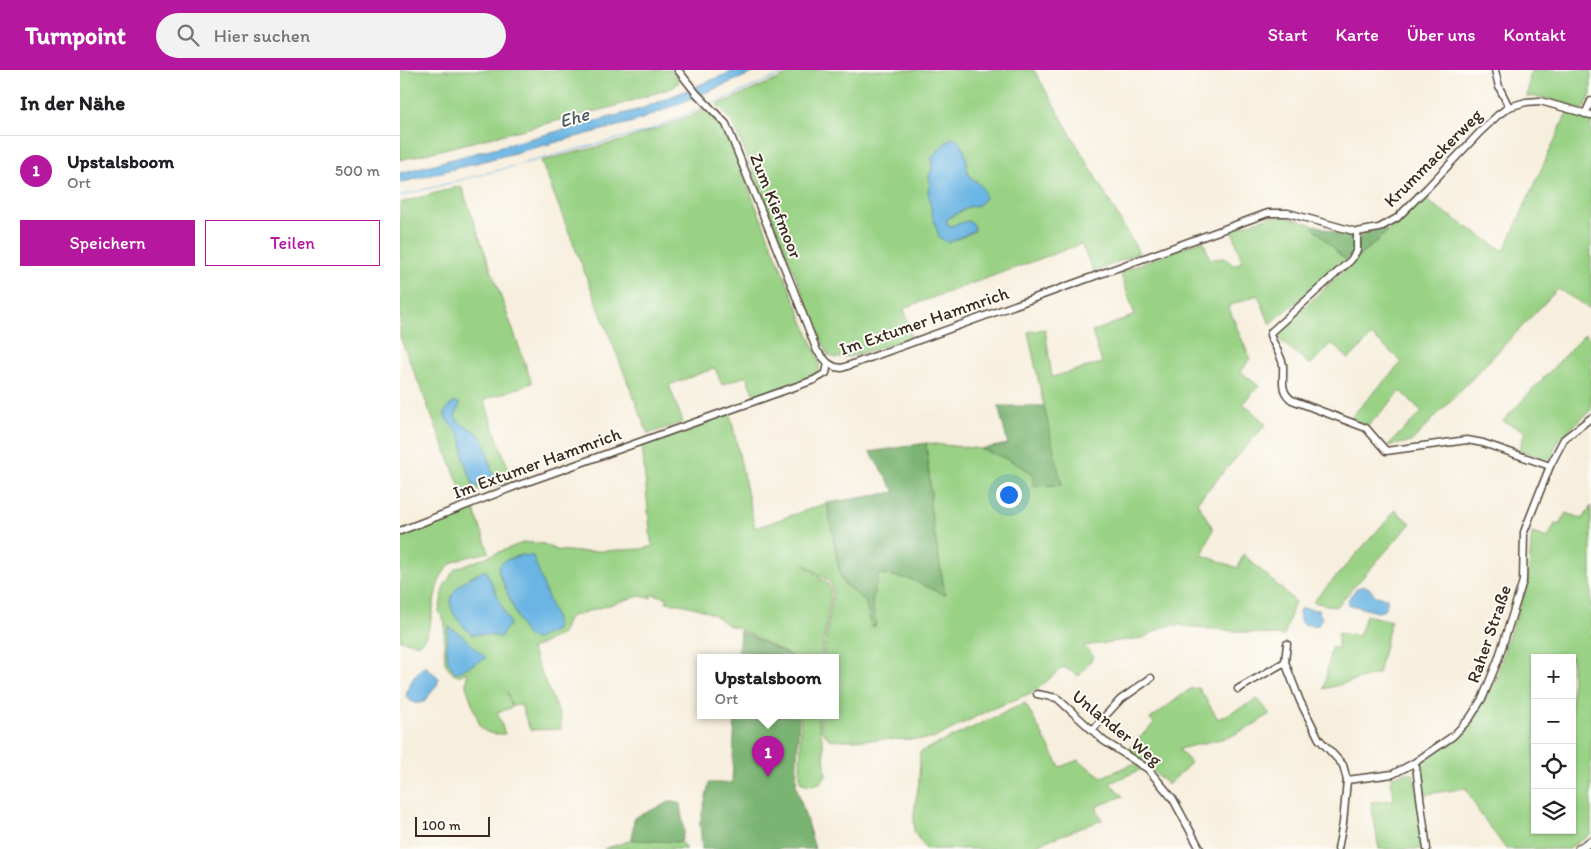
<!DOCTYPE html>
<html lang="de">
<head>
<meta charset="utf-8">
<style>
	:root { --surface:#fff; --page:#f2f2f2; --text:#202124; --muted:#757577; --line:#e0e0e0; --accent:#b5179e }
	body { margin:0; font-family:Itim,sans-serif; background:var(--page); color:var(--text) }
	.controls { position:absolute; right:15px; bottom:15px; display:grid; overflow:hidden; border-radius:0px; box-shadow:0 1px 4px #0004 }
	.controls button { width:45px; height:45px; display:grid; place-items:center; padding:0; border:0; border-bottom:1px solid var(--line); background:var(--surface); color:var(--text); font:25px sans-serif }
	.scale { position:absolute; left:15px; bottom:12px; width:75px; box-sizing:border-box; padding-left:5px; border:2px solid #3b2a1e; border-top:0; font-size:14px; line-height:18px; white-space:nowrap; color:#3b2a1e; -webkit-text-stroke:4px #fdfcf7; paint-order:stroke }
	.you { position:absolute; left:608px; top:424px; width:18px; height:18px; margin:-12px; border:4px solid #fff; border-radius:50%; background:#1a73e8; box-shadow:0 0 0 8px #1a73e833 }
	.badge { display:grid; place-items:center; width:32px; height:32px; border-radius:50%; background:var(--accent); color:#fff; font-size:16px; font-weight:700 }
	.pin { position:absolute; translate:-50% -41px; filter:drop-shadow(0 1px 2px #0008) }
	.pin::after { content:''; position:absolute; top:26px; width:18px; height:15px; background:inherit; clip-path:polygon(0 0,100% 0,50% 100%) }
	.popup { position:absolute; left:297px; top:584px; width:142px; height:65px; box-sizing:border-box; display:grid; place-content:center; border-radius:0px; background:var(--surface); filter:drop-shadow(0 1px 4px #0005); font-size:16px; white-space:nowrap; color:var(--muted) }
	.popup b { font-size:19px; color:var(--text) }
	.popup::after { content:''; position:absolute; left:50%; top:100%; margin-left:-10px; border:10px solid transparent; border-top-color:var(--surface) }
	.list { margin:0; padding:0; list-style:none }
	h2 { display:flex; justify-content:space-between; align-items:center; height:65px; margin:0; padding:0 20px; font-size:21px }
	h2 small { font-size:16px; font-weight:400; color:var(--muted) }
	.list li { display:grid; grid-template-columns:32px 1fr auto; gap:15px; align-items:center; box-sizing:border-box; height:70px; padding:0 20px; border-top:1px solid var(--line) }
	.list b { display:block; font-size:19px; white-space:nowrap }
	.list p { margin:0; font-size:16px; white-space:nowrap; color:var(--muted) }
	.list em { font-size:16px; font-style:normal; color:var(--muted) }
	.actions { display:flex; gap:10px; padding:15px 20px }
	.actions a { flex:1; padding:11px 0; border:1px solid var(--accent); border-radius:0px; text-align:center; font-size:18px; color:var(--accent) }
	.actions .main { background:var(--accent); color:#fff }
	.icon { flex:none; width:28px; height:28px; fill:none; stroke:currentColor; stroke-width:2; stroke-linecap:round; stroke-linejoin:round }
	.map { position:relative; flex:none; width:1191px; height:779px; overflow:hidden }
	header { display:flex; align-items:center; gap:30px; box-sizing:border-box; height:70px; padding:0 25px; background:var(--accent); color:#fff }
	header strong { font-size:24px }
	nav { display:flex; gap:28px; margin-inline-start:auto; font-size:18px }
	.search { width:350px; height:45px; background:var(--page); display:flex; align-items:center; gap:12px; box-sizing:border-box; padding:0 18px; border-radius:28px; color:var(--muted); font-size:19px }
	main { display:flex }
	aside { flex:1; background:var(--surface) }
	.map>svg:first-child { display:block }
	.green { fill:#99d285; stroke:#6a7e52; fill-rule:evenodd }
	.forest { fill:#7ab472; stroke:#5a6f48 }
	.water { fill:#6ab5e3; stroke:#527080 }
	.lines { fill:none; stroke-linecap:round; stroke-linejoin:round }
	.stream { stroke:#6ab5e3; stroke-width:1 }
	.minor-casing { stroke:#57483b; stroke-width:9 }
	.major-casing { stroke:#57483b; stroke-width:10 }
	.minor { stroke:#fff; stroke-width:6 }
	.major { stroke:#fff; stroke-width:8 }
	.labels { text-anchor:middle; stroke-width:4; stroke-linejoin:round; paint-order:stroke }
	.street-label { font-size:18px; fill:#3b2a1e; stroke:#fdfcf7 }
	.water-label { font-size:19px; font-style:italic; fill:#4b5b63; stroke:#fdfcf7 }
</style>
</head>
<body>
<header>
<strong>Turnpoint</strong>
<div class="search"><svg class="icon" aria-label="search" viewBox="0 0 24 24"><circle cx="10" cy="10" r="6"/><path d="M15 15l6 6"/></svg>Hier suchen</div>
<nav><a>Start</a><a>Karte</a><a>Über uns</a><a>Kontakt</a></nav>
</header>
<main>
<aside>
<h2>In der Nähe<small></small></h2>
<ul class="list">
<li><span class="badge">1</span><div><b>Upstalsboom</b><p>Ort</p></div><em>500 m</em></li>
</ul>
<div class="actions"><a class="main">Speichern</a><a>Teilen</a></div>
</aside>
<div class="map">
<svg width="1191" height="779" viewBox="0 0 1191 779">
	<rect width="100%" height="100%" fill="#fdfcf7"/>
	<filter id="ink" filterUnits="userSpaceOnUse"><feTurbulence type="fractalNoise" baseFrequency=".02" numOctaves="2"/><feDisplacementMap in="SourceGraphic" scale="10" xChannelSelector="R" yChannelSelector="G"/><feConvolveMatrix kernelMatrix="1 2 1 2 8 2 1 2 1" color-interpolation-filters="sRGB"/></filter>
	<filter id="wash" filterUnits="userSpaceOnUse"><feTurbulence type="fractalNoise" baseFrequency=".0096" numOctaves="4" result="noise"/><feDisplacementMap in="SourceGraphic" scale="20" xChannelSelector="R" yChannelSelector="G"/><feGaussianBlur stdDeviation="1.12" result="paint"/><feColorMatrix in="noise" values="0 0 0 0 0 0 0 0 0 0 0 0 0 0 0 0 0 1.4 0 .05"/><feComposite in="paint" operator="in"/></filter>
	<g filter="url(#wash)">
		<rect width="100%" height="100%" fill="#f7efde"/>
		<g class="green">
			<polygon points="0,0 273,0 279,12 274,17 209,38 0,90"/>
			<path d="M399,0H634L739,183L694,202L681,174L504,238L512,269L452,286L435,288L428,285L334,55L326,44L317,35ZM552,68L571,108L577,111L579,135L568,137L547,149V155L551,156L568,151L575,161L548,173L528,121C536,95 524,88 552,68Z"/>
			<path d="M1131,0H1191V25L1183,40C1164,35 1147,25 1127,27Z"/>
			<polygon points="302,41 306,41 323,56 419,290 419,302 413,307 355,328 346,306 322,315 315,298 269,315 283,352 248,364 141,91 221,71 259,58"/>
			<polygon points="1167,43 1171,43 1191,48 1191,239 1158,219 1011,372 987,376 1022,342 1001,321 968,356 950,348 1002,292 972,266 949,289 931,273 910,295 879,269 876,265 881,258 1002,148 1021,127 1104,181"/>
			<polygon points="61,116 132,313 84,330 113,412 63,424 0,267 0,133"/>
			<path d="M873,146L888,147L911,154L946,191L870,254L858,225L828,236L850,289L841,302L859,316L843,333L866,354L797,432L813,459L802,485L838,498L843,484L895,531L884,566L774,555L763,557L743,568L683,576L694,586L679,606L663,597L634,622L589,640L533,669L444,670L429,669L422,661L419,646H436V588H423L433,522L430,512L404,494L428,514L431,522L421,588H395L336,557C325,556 321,549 312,544C298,537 281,534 266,532L268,528L251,524V528L239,526L169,547L162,564L131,579L160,646L161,659L130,660L121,635L112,636L107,622L112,638L97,642L105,664C94,664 86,665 80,656L66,616L67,602L58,606L53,604L45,593L44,572L45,552L39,542L44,516L55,499L125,472L144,474L156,480L180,482L241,479L253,476L251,471L242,375L330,343L355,458L427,433L440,505L445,515L465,530L471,556H475L472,530L479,504L510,508L545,524L530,436L531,424L526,373L581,379L607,389L631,402L661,415L628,262L645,259L652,307L702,293L692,262L735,245L720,202L803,170L810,189L825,188L833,195L842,192L832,159Z"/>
			<polygon points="1185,264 1191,270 1191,340 1159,369 1150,390 1119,380 1125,361 1103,351"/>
			<path d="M1191,436V764L1168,779H1106L1079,742L1066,718L1022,725L1019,697L1022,692L1052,672L1069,656L1096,610L1106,573L1127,518L1132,463L1148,468L1155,454L1160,455L1166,443L1183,449ZM1135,588H1172V760H1135Z"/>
			<path d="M73,437L89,482C78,485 61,488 52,493C49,495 46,499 44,502C30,521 36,562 19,574L0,570V465Z"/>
			<polygon points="996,440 999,444 1011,453 936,537 913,532"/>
			<polygon points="966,545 991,551 978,604 924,619 931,578 938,578 938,563 959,566"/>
			<polygon points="799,618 818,649 858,629 870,644 852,656 829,667 779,679 791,693 768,715 750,698 726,681 754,653 750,649 790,619"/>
			<polygon points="625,633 660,697 678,690 702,707 733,694 742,699 710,713 723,726 696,737 702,750 638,774 640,779 526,779 514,762 514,744 519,711 520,682"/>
			<path d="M401,646H417L423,673L426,706C420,716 410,717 400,712Z"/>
			<polygon points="1004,703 1011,703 1014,705 1024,779 979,779 971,732 994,730 991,707"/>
			<polygon points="232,770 281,772 286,779 204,779"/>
		</g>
		<g class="forest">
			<path d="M916,155L939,164L951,165C958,175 954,182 946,191L912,156Z"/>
			<polygon points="983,158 986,159 987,162 954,190 960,165"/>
			<polygon points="598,336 644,336 662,415 634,416 631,402 607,389 581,379 608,374"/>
			<polygon points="526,373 531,424 530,436 545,525 510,509 479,504 472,530 476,556 471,556 465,531 445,515 440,505 427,433 495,422 470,382"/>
			<polygon points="340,561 395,588 338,588"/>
			<polygon points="335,646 399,646 396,715 415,779 302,779 300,753 309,713 332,713"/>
			<polygon points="272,731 280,734 284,761 281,772 232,770 234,748"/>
		</g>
		<g class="water">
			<polygon points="336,0 360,0 237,51 0,113 0,103 241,39"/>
			<path d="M552,68L557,69C560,73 564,78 565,83C568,89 566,96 568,103C572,114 583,109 585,128L579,135L568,137L547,149V155L551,156L568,151L573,153L575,160L548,173L539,167L532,144L528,121L530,114L529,105L532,100V87L544,74Z"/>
			<path d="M55,332L60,334L55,347C57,349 60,353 63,355C68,358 76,360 80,365C88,376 88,397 96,409L79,417L73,415C71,406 66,398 64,389C62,381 64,373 60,365C56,358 44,352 45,343C46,337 51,335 55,332Z"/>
			<polygon points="121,485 133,486 156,550 156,560 137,569 128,567 120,554 98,500 99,496 104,491"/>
			<path d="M86,500L110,554L100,567L79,564L72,565C66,558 53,547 51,537C48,516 72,506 86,500Z"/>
			<path d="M963,516L968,517L976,526L987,528V534L983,541L977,542L947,534C948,528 956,517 963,516Z"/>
			<polygon points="903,538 918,540 922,548 918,556 902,554 900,551 899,540"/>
			<path d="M49,557L60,564L86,588L56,603C54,600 50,597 49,593C46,586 46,564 49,557Z"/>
			<path d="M25,596L39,608L37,615L24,632C16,634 12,634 6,626C8,615 15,603 25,596Z"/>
		</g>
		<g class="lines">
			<g class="stream">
				<polyline points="310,35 392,0"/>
				<polyline points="0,126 247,61 306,36"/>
			</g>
		</g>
	</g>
	<g filter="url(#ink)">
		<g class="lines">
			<defs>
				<g id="minor">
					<polyline points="278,0 296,23 326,54 392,216 417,281 428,293 435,297 442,298 868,143 888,143 957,162 979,158 997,148 1027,118 1080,62 1098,45 1109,37 1126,32 1140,31 1191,45"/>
					<polyline points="1095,0 1099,17 1109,37"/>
					<polyline points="1185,44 1191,31"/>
					<path d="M957,162V180L951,190L871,262L870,265C874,275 881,285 883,295C884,309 879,321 892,330L966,358L986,381L1067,370L1083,373L1150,396"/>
					<polyline points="0,461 116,416 414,310 426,303 428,293"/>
					<polyline points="887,574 885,592 900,631 919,669 943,695 947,710 943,753 938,779"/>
					<polyline points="838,619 885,592"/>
					<polyline points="637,624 657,628 704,671 748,699 773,729 800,779"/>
					<polyline points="692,660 720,630 751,608"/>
					<polyline points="947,710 993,704 1014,693"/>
					<polyline points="1027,779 1016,697 1014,693 1053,666 1070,648 1083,627 1098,590 1123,511 1124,462 1150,396 1164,369 1191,348"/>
				</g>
				<polyline id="major" points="1179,779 1191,771"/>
			</defs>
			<use href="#minor" class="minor-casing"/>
			<use href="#major" class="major-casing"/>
			<use href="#minor" class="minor"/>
			<use href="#major" class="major"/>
		</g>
	</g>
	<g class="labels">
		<g class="street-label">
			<text transform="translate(1033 88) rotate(-45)" y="6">Krummackerweg</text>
			<text transform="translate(376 136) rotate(68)" y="6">Zum Kiefmoor</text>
			<text transform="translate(524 251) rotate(-19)" y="6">Im Extumer Hammrich</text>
			<text transform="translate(137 393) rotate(-20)" y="6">Im Extumer Hammrich</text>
			<text transform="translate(1089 564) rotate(-71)" y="6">Raher Straße</text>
			<text transform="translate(717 658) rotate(39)" y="6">Unlander Weg</text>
		</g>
		<g class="water-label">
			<text transform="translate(174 47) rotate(-16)" y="7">Ehe</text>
		</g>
	</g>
</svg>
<div class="controls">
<button>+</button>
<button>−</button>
<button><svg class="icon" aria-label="locate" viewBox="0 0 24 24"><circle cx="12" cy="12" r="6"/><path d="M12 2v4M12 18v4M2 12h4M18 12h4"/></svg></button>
<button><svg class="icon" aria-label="layers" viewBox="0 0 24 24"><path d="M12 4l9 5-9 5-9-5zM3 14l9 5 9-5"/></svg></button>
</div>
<div class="scale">100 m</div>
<div class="you"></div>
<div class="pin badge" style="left:368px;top:707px">1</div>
<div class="popup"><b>Upstalsboom</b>Ort</div>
</div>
</main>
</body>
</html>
